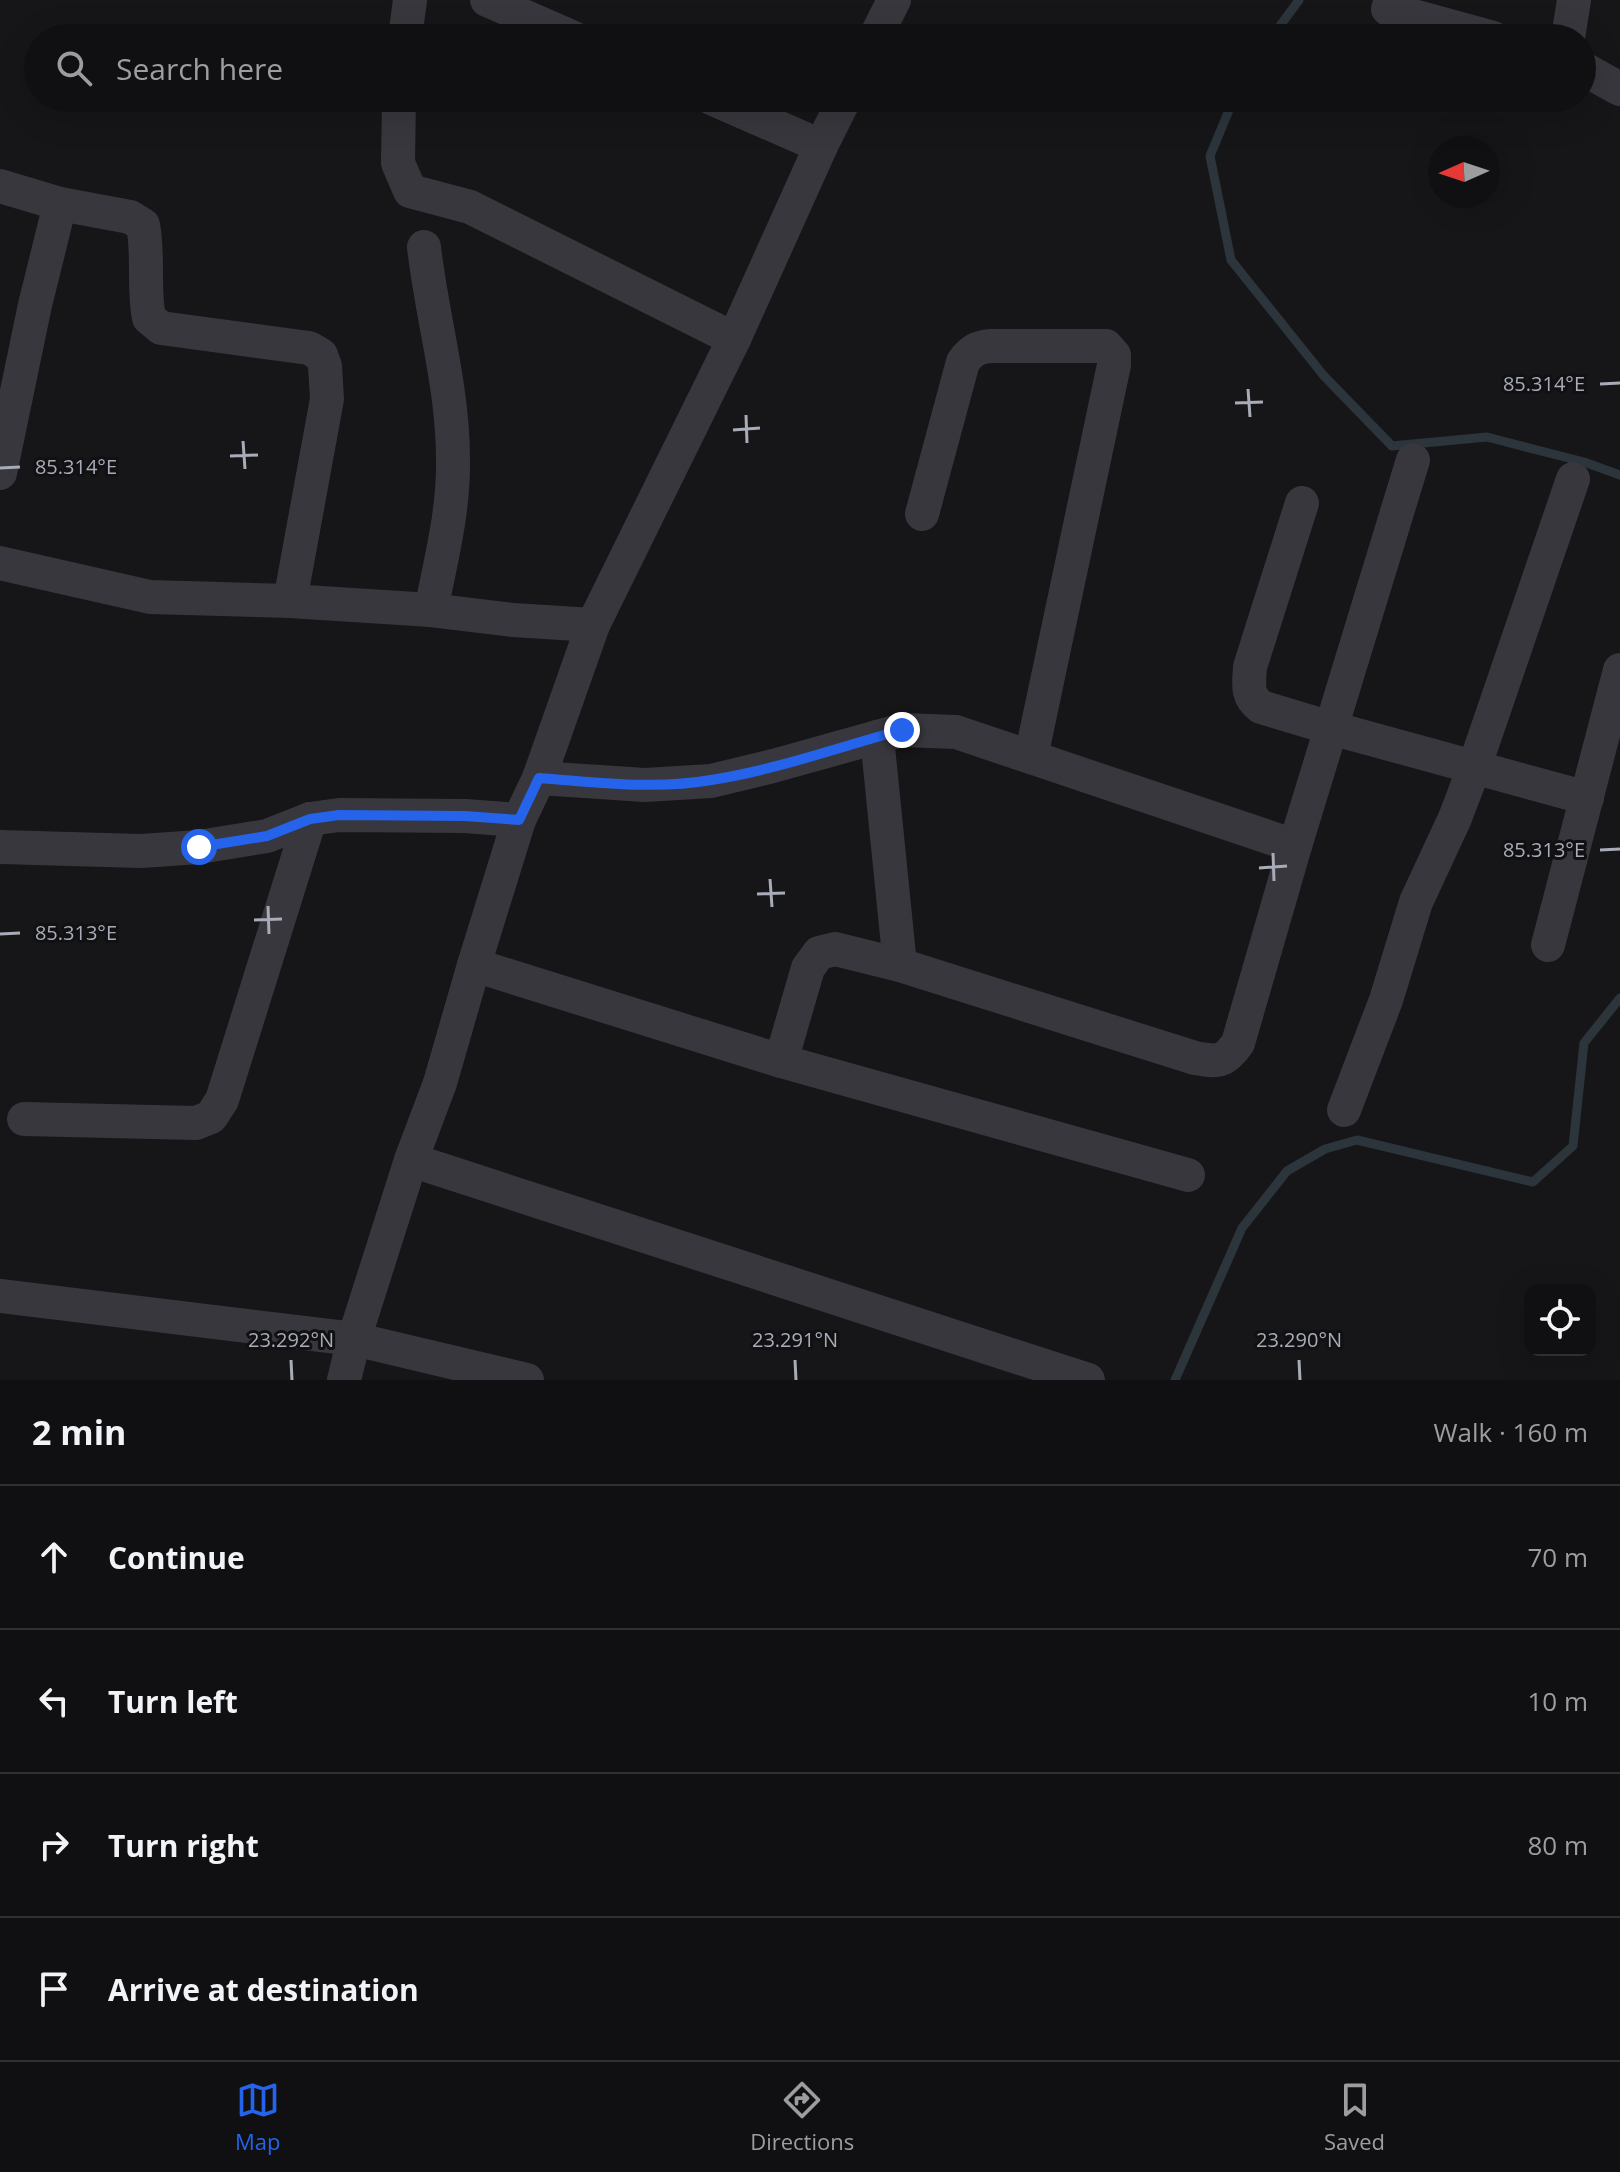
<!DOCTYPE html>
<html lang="en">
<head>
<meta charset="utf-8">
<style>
	:root { --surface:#101012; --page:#1e1e20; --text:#f1f3f6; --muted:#9c9d9f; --line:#303032; --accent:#2563eb }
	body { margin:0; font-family:"Open Sans",sans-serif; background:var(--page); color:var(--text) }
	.controls { position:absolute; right:24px; bottom:24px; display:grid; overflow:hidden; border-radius:16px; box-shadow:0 8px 32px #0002 }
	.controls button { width:72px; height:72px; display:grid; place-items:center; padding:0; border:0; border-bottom:2px solid var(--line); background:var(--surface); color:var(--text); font:40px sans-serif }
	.compass { position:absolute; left:1428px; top:136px; width:72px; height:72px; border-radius:50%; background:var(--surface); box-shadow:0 8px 32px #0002; rotate:267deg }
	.stop { position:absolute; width:24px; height:24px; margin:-18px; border:6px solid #2563eb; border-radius:50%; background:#fff }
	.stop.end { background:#2563eb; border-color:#fff; box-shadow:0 2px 8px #0008 }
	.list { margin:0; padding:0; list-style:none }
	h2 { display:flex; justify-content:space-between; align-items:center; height:104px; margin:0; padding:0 32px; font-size:34px }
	h2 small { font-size:26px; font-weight:400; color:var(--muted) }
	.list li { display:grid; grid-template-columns:52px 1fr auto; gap:24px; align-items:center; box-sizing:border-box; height:144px; padding:0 32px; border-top:2px solid var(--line) }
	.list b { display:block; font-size:30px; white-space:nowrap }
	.list em { font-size:26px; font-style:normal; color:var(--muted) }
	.icon { flex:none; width:44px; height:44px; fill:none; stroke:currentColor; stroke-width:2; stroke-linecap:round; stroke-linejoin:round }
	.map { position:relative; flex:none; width:1620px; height:1380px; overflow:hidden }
	.search { position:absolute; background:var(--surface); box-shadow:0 8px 32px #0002; left:24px; right:24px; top:24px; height:88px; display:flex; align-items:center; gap:20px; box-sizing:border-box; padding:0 28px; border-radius:44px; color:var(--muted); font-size:30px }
	.sheet { height:680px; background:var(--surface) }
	nav { display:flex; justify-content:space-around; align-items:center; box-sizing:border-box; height:112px; border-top:2px solid var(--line); background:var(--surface); font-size:22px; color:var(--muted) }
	nav a { display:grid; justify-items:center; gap:4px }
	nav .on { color:var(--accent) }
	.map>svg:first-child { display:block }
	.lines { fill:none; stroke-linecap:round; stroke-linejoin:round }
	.stream { stroke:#2c343c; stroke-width:9 }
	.street { stroke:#37373d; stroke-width:34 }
	.route { stroke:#2563eb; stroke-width:10 }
	.ticks { fill:none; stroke:#a8acb8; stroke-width:3 }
	.ticks-label { font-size:20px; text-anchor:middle; fill:#a8acb8; stroke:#111113; stroke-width:6; stroke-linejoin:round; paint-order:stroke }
</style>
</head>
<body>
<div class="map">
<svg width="1620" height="1380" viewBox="0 0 1620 1380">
	<rect width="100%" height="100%" fill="#161618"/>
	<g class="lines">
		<g class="stream">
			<polyline points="1271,38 1299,0"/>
			<polyline points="1234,98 1210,156 1231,260 1324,376 1392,446 1487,437 1584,462 1620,475"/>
			<polyline points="1175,1380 1242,1228 1287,1171 1325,1149 1357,1140 1533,1182 1573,1146 1584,1043 1620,998"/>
		</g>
		<g class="street">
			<polyline points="487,0 574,38"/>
			<polyline points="1391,0 1388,9 1493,38"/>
			<polyline points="405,38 410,0"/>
			<polyline points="875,38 894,0"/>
			<polyline points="1568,38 1574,0"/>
			<polyline points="1582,68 1620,89"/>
			<polyline points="399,98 398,163 410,191 470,207 734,339"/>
			<polyline points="711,98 821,146"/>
			<path d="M0,186L60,204L130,217L143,225C149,256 143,288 149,318L161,328L309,348L321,355L325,366L327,399L290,601"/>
			<path d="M424,247C432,318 453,387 453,459C454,510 441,560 431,610"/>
			<polyline points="0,473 35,305 60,204"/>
			<path d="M1302,503L1250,667C1249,684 1246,696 1261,707L1331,728L1587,798"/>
			<path d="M922,514L963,362C971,351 977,347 991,346H1106L1114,355V365L1031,757"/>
			<polyline points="0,563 150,597 290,601 431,610 513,620 593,625"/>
			<polyline points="877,737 900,965"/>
			<path d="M539,778L645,785L711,781L773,766L902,730L956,732L1295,846L1238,1043C1224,1063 1218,1062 1195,1058L900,965L835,949L819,953L808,968L781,1061"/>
			<polyline points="1295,846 1413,460"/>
			<polyline points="0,847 141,851 199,847 267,836 310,819 339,815 465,816 519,820"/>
			<polyline points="1548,945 1620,670"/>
			<polyline points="474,965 781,1061 1188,1175"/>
			<polyline points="1344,1110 1386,1000 1416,902 1455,818 1474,768 1573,479"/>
			<polyline points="24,1119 196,1123 211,1117 222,1100 310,819"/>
			<polyline points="411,1160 1088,1380"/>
			<polyline points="0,1296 354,1339 527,1380"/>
			<polyline points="344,1380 354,1339 411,1160 440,1083 474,965 519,820 539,778 593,625 734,339 821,146 845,98"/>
		</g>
	</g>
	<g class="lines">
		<path class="route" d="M199,847L267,836L310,819L339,815L465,816L519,820L539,778C596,782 654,790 711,780C776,770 839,747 902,730"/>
	</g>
	<path class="ticks" d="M1600,384L1620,383M1248,389L1250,417M1235,403L1263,402M746,415L747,443M733,430L760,428M243,441L245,469M230,456L258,455M0,468L20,467M1600,850L1620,849M1273,853L1274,881M1259,868L1287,866M770,879L772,907M757,894L785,893M268,906L269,934M254,920L282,919M0,934L20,933M291,1360L292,1380M795,1360L796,1380M1299,1360L1300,1380"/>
	<g class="ticks-label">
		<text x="1544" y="391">85.314°E</text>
		<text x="76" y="474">85.314°E</text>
		<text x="1544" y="857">85.313°E</text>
		<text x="76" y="940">85.313°E</text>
		<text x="291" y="1347">23.292°N</text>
		<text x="795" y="1347">23.291°N</text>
		<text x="1299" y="1347">23.290°N</text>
	</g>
</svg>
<div class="controls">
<button><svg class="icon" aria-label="locate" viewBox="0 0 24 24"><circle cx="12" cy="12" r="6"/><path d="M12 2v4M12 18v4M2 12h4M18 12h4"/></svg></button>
</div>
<svg class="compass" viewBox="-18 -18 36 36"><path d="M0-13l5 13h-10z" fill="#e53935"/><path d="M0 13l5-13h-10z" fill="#9c9d9f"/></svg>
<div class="stop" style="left:199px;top:847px"></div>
<div class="stop end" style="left:902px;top:730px"></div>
<div class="search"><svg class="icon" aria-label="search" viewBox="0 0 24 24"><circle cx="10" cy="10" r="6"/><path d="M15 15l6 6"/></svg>Search here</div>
</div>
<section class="sheet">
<h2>2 min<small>Walk · 160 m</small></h2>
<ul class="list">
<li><svg class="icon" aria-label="ahead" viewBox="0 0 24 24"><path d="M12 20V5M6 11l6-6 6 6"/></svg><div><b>Continue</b></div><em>70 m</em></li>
<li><svg class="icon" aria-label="left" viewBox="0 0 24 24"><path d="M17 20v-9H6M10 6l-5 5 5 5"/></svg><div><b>Turn left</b></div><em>10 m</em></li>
<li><svg class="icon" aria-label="right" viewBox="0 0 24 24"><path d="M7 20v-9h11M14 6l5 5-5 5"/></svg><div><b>Turn right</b></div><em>80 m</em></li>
<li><svg class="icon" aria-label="arrive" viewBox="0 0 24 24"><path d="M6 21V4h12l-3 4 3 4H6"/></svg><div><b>Arrive at destination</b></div></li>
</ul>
</section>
<nav>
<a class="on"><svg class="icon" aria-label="map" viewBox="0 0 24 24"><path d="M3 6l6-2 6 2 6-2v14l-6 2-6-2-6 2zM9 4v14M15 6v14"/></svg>Map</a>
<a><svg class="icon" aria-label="directions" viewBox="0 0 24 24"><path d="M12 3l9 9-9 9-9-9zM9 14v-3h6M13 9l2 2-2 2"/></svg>Directions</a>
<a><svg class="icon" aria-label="saved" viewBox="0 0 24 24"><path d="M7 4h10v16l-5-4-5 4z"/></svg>Saved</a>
</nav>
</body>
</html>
